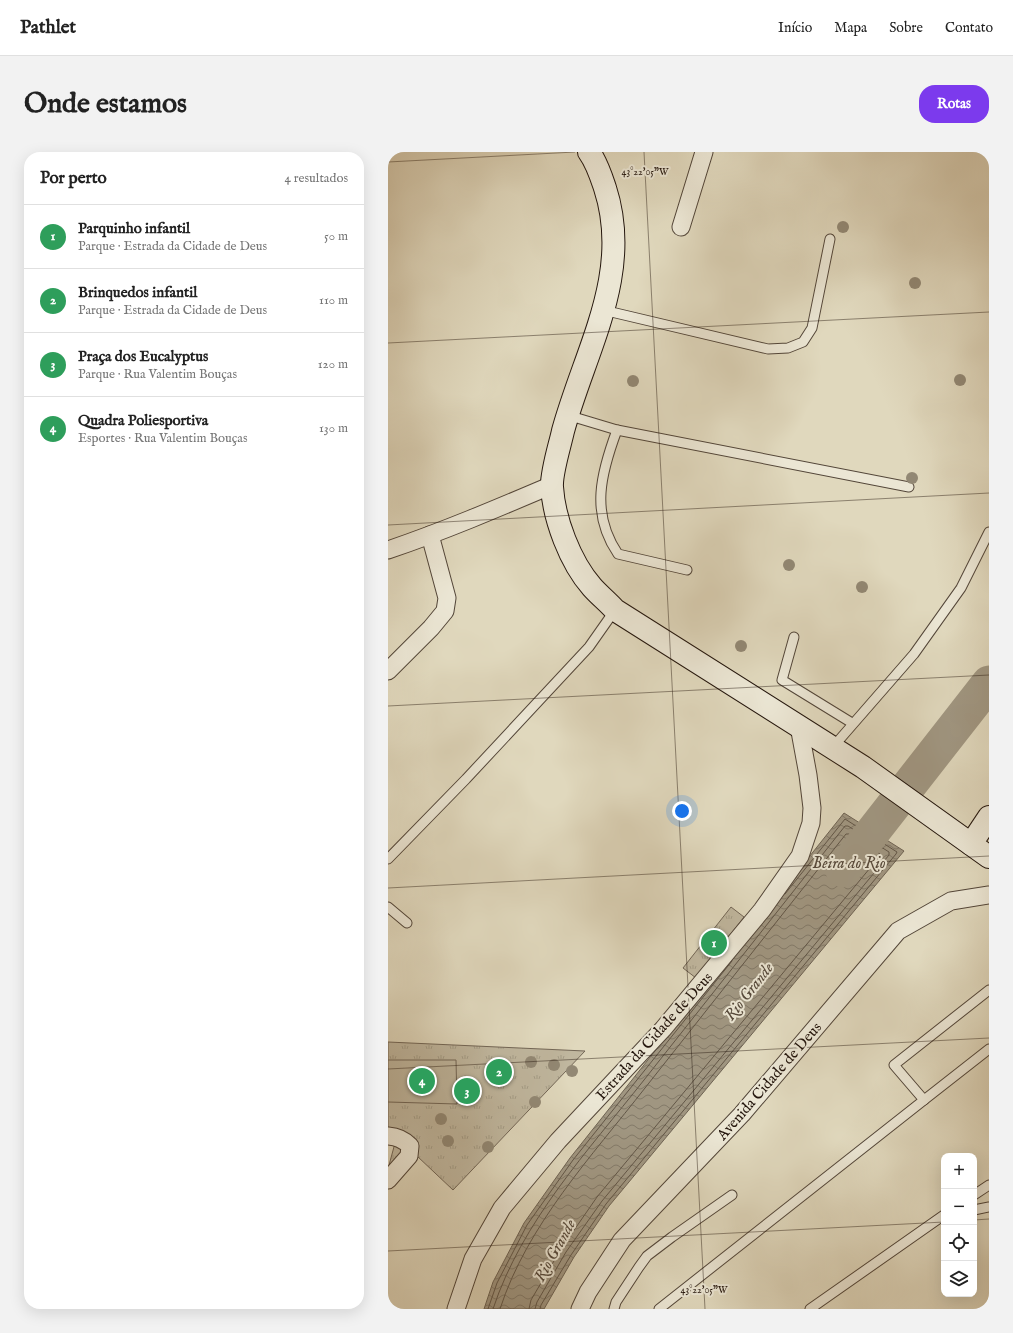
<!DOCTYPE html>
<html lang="pt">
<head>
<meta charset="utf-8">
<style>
	:root { --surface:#fff; --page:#f2f2f2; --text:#222; --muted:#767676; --line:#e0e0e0; --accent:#7c3aed }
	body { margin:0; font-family:"IM FELL English",serif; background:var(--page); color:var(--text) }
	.controls { position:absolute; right:12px; bottom:12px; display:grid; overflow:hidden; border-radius:8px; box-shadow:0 4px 16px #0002 }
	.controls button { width:36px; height:36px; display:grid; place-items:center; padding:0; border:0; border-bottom:1px solid var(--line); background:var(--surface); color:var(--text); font:20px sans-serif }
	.you { position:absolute; left:294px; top:659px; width:14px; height:14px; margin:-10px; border:3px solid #fff; border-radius:50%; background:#1a73e8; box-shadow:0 0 0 6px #1a73e833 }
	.badge { display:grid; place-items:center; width:26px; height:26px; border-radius:50%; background:var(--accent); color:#fff; font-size:13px; font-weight:700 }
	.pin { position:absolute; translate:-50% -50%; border:2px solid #fff; box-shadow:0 1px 4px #0006 }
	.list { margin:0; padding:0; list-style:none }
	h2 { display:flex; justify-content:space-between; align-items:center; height:52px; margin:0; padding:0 16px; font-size:17px }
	h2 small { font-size:13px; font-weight:400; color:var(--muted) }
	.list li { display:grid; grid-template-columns:26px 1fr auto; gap:12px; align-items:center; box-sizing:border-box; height:64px; padding:0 16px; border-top:1px solid var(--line) }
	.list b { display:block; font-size:15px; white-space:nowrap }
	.list p { margin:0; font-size:13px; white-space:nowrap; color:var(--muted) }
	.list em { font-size:13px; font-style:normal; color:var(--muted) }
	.icon { flex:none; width:22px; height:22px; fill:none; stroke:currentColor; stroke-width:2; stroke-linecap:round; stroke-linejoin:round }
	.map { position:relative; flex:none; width:601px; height:1157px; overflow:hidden; border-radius:16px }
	header { display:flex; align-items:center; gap:24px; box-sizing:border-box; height:56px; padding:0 20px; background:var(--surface); border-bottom:1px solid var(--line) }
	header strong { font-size:19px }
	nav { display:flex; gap:22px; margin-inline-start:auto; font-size:14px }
	.intro { display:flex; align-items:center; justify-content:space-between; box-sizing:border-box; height:96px; padding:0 24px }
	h1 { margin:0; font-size:28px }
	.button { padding:10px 18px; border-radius:16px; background:var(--accent); color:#fff; font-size:14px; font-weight:700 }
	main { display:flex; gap:24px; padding:0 24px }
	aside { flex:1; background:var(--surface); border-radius:16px; box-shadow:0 4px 16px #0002 }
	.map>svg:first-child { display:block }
	.grass { fill:url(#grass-tufts); stroke:#726656 }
	.pitch { fill:#c0b79f; stroke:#726656 }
	.water { fill:url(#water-waves); stroke:#6e6353 }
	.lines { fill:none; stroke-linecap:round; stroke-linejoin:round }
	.shore { stroke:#625647; stroke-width:1 }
	.river { stroke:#a09681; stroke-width:35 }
	.lane-casing { stroke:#534639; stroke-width:11 }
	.street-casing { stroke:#534639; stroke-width:19 }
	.secondary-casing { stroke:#24160d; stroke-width:24 }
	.lane { stroke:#ebe6d4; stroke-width:9 }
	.street { stroke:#ebe6d4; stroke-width:17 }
	.secondary { stroke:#ebe6d4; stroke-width:22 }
	.tree { fill:#928874 }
	.ticks { fill:none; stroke:#24160d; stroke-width:1; stroke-opacity:0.45 }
	.labels { text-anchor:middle; stroke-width:4; stroke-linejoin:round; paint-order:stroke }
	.street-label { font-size:15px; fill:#24160d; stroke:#ebe6d4 }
	.water-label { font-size:16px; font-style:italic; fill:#56493b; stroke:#ebe6d4 }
	.ticks-label { font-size:10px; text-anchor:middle; fill:#24160d; stroke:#ebe6d4; stroke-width:4; stroke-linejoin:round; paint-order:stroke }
</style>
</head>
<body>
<header>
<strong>Pathlet</strong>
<nav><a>Início</a><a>Mapa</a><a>Sobre</a><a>Contato</a></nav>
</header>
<div class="intro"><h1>Onde estamos</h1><a class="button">Rotas</a></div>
<main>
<aside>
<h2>Por perto<small>4 resultados</small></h2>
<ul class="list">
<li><span class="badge" style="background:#2e9e5b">1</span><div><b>Parquinho infantil</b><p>Parque · Estrada da Cidade de Deus</p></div><em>50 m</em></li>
<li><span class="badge" style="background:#2e9e5b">2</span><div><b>Brinquedos infantil</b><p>Parque · Estrada da Cidade de Deus</p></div><em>110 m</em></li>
<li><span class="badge" style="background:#2e9e5b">3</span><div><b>Praça dos Eucalyptus</b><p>Parque · Rua Valentim Bouças</p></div><em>120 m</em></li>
<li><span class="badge" style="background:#2e9e5b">4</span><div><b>Quadra Poliesportiva</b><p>Esportes · Rua Valentim Bouças</p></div><em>130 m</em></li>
</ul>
</aside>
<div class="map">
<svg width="601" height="1157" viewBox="0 0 601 1157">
	<defs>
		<pattern id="grass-tufts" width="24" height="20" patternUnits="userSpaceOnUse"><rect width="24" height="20" fill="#c0b79f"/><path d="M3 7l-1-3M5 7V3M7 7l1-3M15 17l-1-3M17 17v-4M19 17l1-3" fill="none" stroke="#a59d88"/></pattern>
		<pattern id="water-waves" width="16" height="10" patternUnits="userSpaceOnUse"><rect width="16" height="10" fill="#a09681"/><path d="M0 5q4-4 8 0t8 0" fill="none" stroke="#827968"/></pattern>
	</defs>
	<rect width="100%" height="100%" fill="#e0d8bd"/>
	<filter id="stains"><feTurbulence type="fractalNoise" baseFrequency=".005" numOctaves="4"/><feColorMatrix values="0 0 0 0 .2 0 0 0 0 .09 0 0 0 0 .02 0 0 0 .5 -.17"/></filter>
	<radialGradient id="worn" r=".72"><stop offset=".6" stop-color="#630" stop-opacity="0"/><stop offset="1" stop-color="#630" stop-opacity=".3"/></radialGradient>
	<g class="grass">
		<polygon points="343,755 356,765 308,826 295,816"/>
		<polygon points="0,890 197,899 65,1038 29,1004 0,1017 7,991 0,980"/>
	</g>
	<polygon class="pitch" points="0,908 68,908 69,952 0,950"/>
	<polygon class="water" points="456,661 516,699 221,1054 186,1105 156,1157 96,1157 105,1130 136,1071 182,1006"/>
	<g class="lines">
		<g class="shore">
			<polyline points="100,1157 109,1131 139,1073 185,1008 344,809"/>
			<path d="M105,1157C134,1069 200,999 256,928C323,843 390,759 457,674H460L501,700V703L214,1049L178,1100L149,1150L147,1157"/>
			<path d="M112,1157C139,1073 204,1004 257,936C324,851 391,767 458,682H461L492,702V704L209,1045L173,1097L143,1148L141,1157"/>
			<polyline points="152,1157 153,1153 183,1103 218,1052 508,702 509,700 457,667 397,742"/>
		</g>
		<polyline class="river" points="455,718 601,531"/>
		<defs>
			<g id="lane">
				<polyline points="215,158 380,197 400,196 415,190 424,176 442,87"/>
				<polyline points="179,263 229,278 521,335"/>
				<path d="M229,278C213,321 202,361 230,402L299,418"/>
				<polyline points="406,485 394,528 464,571"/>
				<polyline points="445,595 526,502 573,436 601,380"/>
				<polyline points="0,707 78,627 201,495 227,458"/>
				<polyline points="0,755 19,771"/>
				<polyline points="601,838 506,913 536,948 601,897"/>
				<polyline points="586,1043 601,1033"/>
				<polyline points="586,1058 601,1055"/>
				<polyline points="226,1157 228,1150 251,1115 259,1104 284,1085 344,1043"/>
				<polyline points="271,1157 536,948"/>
				<polyline points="422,1157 556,1063"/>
			</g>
			<g id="street">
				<polyline points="293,75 316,0"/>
				<path d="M0,398C56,379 110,356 164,333"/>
				<polyline points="0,519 43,476 57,459 59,446 42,383"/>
				<path d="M0,984C9,985 15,987 22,994L21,1004L0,1028"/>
				<polyline points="68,1157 85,1107 114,1056 170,989 275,877 374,758 412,704 423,671 424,656 420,623 411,574"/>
				<polyline points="192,1157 200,1140 234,1088 354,962 510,779 563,749 601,743"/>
			</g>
			<g id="secondary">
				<path d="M201,0C209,11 213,24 217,36C245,122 197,198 175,279C172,293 163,321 164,335C166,367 182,410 204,435C211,443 220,450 227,458L475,615L601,705"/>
				<polyline points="583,692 601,665"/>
			</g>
		</defs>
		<use href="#lane" class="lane-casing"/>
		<use href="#street" class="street-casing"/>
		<use href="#secondary" class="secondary-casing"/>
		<use href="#lane" class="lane"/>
		<use href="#street" class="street"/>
		<use href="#secondary" class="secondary"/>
	</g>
	<g class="tree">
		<circle cx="455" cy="75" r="6"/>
		<circle cx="527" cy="131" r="6"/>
		<circle cx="572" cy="228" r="6"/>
		<circle cx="245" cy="229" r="6"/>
		<circle cx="524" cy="326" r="6"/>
		<circle cx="401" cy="413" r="6"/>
		<circle cx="474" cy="435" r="6"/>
		<circle cx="353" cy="494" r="6"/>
		<circle cx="143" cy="910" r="6"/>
		<circle cx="166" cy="913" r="6"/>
		<circle cx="184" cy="919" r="6"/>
		<circle cx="147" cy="950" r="6"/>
		<circle cx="53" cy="967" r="6"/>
		<circle cx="60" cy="989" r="6"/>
		<circle cx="100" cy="995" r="6"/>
	</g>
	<path class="ticks" d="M256,0L317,1157M0,10L187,0M0,191L601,160M0,373L601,341M0,554L601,523M0,736L601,704M0,917L601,886M586,1068L601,1067M0,1099L556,1070"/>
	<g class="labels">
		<g class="street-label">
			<text transform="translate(266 884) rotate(-48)" y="5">Estrada da Cidade de Deus</text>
			<text transform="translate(381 929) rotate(-49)" y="5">Avenida Cidade de Deus</text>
		</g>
		<g class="water-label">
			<text x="461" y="716">Beira do Rio</text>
			<text transform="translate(360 839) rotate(-52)" y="6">Rio Grande</text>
			<text transform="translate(166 1098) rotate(-61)" y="6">Rio Grande</text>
		</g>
	</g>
	<g class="ticks-label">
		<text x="257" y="23">43°22'05"W</text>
		<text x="316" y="1141">43°22'05"W</text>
	</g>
	<rect width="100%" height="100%" filter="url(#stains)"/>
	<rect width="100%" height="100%" fill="url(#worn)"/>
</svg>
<div class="controls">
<button>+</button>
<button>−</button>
<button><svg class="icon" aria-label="locate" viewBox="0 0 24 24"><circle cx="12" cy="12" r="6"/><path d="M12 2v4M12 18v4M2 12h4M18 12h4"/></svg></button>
<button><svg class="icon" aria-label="layers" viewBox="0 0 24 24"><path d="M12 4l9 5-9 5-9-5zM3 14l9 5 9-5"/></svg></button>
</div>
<div class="you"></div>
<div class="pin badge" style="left:326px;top:791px;background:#2e9e5b">1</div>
<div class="pin badge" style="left:111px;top:920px;background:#2e9e5b">2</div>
<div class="pin badge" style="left:79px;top:939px;background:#2e9e5b">3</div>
<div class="pin badge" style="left:34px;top:929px;background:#2e9e5b">4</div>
</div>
</main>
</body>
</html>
